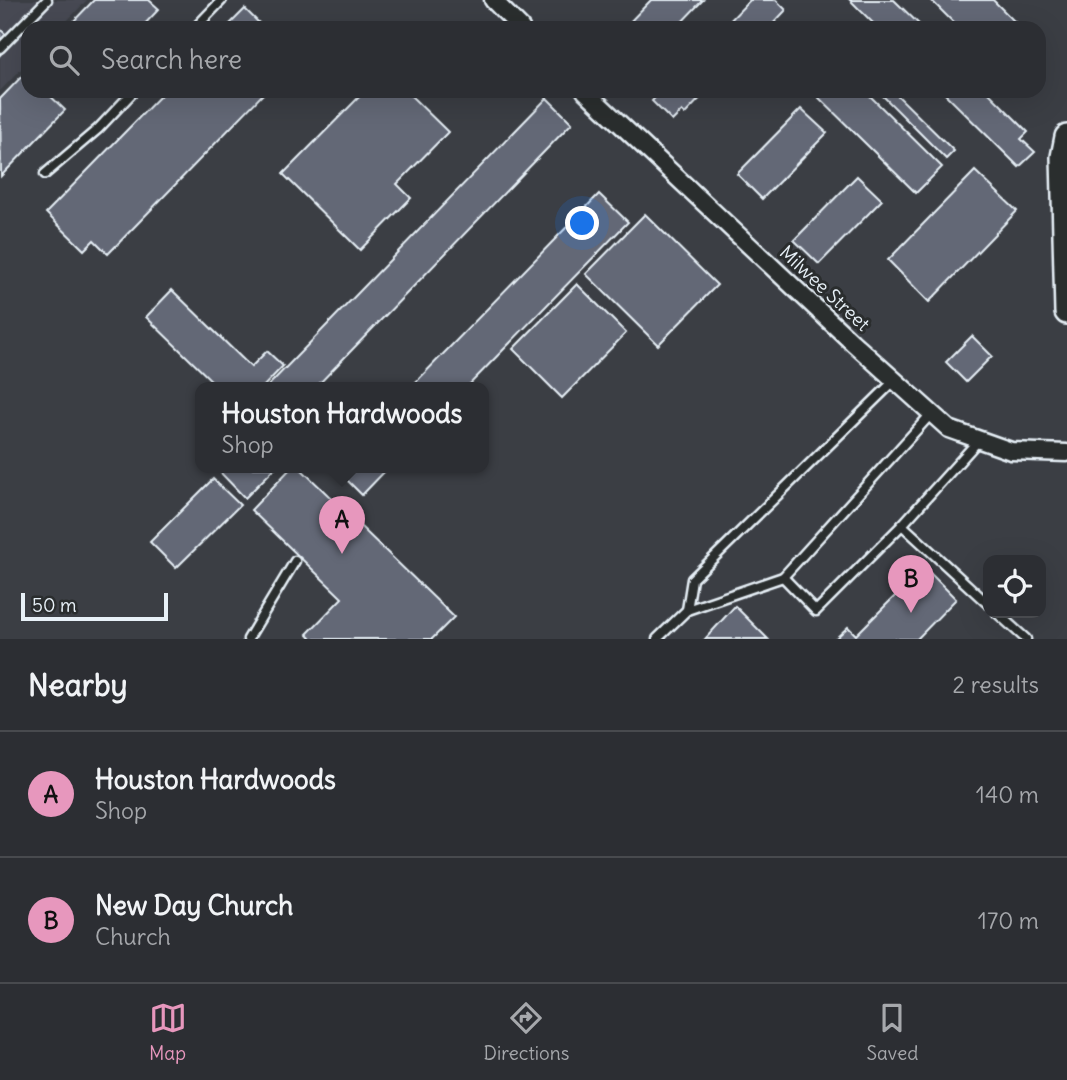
<!DOCTYPE html>
<html lang="en">
<head>
<meta charset="utf-8">
<style>
	:root { --surface:#2c2e33; --page:#34363b; --text:#f1f3f6; --muted:#a6a8ac; --line:#484a4e; --accent:#e797bd }
	body { margin:0; font-family:Delius,sans-serif; background:var(--page); color:var(--text) }
	.controls { position:absolute; right:21px; bottom:21px; display:grid; overflow:hidden; border-radius:14px; box-shadow:0 7px 28px #0002 }
	.controls button { width:63px; height:63px; display:grid; place-items:center; padding:0; border:0; border-bottom:2px solid var(--line); background:var(--surface); color:var(--text); font:35px sans-serif }
	.scale { position:absolute; left:21px; bottom:18px; width:147px; box-sizing:border-box; padding-left:7px; border:4px solid #e8f1f8; border-top:0; font-size:19px; line-height:24px; white-space:nowrap; color:#e8f1f8; -webkit-text-stroke:5px #2a2d2e; paint-order:stroke }
	.you { position:absolute; left:583px; top:224px; width:24px; height:24px; margin:-18px; border:5px solid #fff; border-radius:50%; background:#1a73e8; box-shadow:0 0 0 10px #1a73e833 }
	.badge { display:grid; place-items:center; width:46px; height:46px; border-radius:50%; background:var(--accent); color:#111; font-size:23px; font-weight:700 }
	.pin { position:absolute; translate:-50% -58px; filter:drop-shadow(0 2px 4px #0008) }
	.pin::after { content:''; position:absolute; top:37px; width:24px; height:21px; background:inherit; clip-path:polygon(0 0,100% 0,50% 100%) }
	.popup { position:absolute; left:195px; top:382px; width:294px; height:91px; box-sizing:border-box; display:grid; place-content:center; border-radius:14px; background:var(--surface); filter:drop-shadow(0 2px 5px #0005); font-size:23px; white-space:nowrap; color:var(--muted) }
	.popup b { font-size:26px; color:var(--text) }
	.popup::after { content:''; position:absolute; left:50%; top:100%; margin-left:-14px; border:14px solid transparent; border-top-color:var(--surface) }
	.list { margin:0; padding:0; list-style:none }
	h2 { display:flex; justify-content:space-between; align-items:center; height:91px; margin:0; padding:0 28px; font-size:30px }
	h2 small { font-size:23px; font-weight:400; color:var(--muted) }
	.list li { display:grid; grid-template-columns:46px 1fr auto; gap:21px; align-items:center; box-sizing:border-box; height:126px; padding:0 28px; border-top:2px solid var(--line) }
	.list b { display:block; font-size:26px; white-space:nowrap }
	.list p { margin:0; font-size:23px; white-space:nowrap; color:var(--muted) }
	.list em { font-size:23px; font-style:normal; color:var(--muted) }
	.icon { flex:none; width:38px; height:38px; fill:none; stroke:currentColor; stroke-width:2; stroke-linecap:round; stroke-linejoin:round }
	.map { position:relative; flex:none; width:1067px; height:639px; overflow:hidden }
	.search { position:absolute; background:var(--surface); box-shadow:0 7px 28px #0002; left:21px; right:21px; top:21px; height:77px; display:flex; align-items:center; gap:18px; box-sizing:border-box; padding:0 24px; border-radius:21px; color:var(--muted); font-size:26px }
	.sheet { height:343px; background:var(--surface) }
	nav { display:flex; justify-content:space-around; align-items:center; box-sizing:border-box; height:98px; border-top:2px solid var(--line); background:var(--surface); font-size:19px; color:var(--muted) }
	nav a { display:grid; justify-items:center; gap:4px }
	nav .on { color:var(--accent) }
	.map>svg:first-child { display:block }
	.built { fill:#474a53 }
	.building { fill:#636776; stroke:#e8f1f8; stroke-width:2 }
	.lines { fill:none; stroke-linecap:round; stroke-linejoin:round }
	.lane-casing { stroke:#e8f1f8; stroke-width:13 }
	.street-casing { stroke:#e8f1f8; stroke-width:21 }
	.secondary-casing { stroke:#e8f1f8; stroke-width:28 }
	.lane { stroke:#2a2d2e; stroke-width:8 }
	.street { stroke:#2a2d2e; stroke-width:16 }
	.secondary { stroke:#2a2d2e; stroke-width:23 }
	.labels { text-anchor:middle; stroke-width:6; stroke-linejoin:round; paint-order:stroke }
	.street-label { font-size:19px; fill:#e8f1f8; stroke:#2a2d2e }
</style>
</head>
<body>
<div class="map">
<svg width="1067" height="639" viewBox="0 0 1067 639">
	<rect width="100%" height="100%" fill="#3b3e44"/>
	<filter id="ink" filterUnits="userSpaceOnUse"><feTurbulence type="fractalNoise" baseFrequency=".0143" numOctaves="2"/><feDisplacementMap in="SourceGraphic" scale="14" xChannelSelector="R" yChannelSelector="G"/><feConvolveMatrix kernelMatrix="1 2 1 2 8 2 1 2 1" color-interpolation-filters="sRGB"/></filter>
	<g filter="url(#ink)">
		<polygon class="built" points="0,0 87,0 60,28 28,28 28,62 0,91"/>
		<g class="building">
			<polygon points="94,0 149,0 159,9 141,28 67,28"/>
			<polygon points="651,0 703,0 676,28 624,28"/>
			<polygon points="750,0 776,0 786,10 769,28 723,28"/>
			<polygon points="850,0 894,0 923,28 878,28"/>
			<polygon points="931,0 993,0 1021,28 959,28"/>
			<polygon points="245,9 264,28 226,28"/>
			<polygon points="0,29 13,41 0,55"/>
			<polygon points="25,73 28,75 28,91 45,91 65,110 1,176 0,99"/>
			<polygon points="165,91 266,91 108,254 94,240 84,250 46,213"/>
			<polygon points="365,91 406,91 448,132 397,184 411,198 360,250 283,174"/>
			<polygon points="661,91 707,91 685,114 682,111 672,121 652,101"/>
			<polygon points="812,91 865,91 942,167 916,193"/>
			<polygon points="878,91 893,91 954,151 946,159"/>
			<polygon points="942,91 987,91 1028,132 1021,139 1035,152 1019,167"/>
			<polygon points="547,98 572,123 315,388 266,388"/>
			<polygon points="801,109 827,133 762,199 737,174"/>
			<polygon points="975,171 1017,211 929,302 888,260"/>
			<polygon points="857,176 882,200 819,264 794,240"/>
			<polygon points="599,194 628,222 466,388 410,388"/>
			<polygon points="645,214 717,285 658,345 586,274"/>
			<polygon points="577,284 626,333 562,398 513,349"/>
			<polygon points="172,290 251,367 267,351 283,366 262,388 219,388 146,317"/>
			<polygon points="972,336 992,356 966,382 946,362"/>
			<polygon points="222,468 275,468 245,498 219,471"/>
			<polygon points="291,468 300,468 454,617 432,639 312,639 307,634 342,598 251,510"/>
			<polygon points="335,468 388,468 362,495"/>
			<polygon points="213,479 240,505 176,568 150,542"/>
			<polygon points="924,567 956,599 917,639 835,639 848,627 856,635"/>
			<polygon points="735,606 768,639 705,639"/>
		</g>
		<g class="lines">
			<defs>
				<g id="lane">
					<polyline points="195,28 222,0"/>
					<polyline points="0,48 47,0"/>
					<polyline points="45,174 98,129 134,91"/>
					<polyline points="902,525 988,604"/>
					<polyline points="783,577 931,414"/>
					<polyline points="687,610 692,579 894,381"/>
					<polyline points="997,613 1026,639"/>
					<polyline points="248,639 295,561"/>
					<polyline points="657,639 687,610 783,577 816,611 902,525 978,441"/>
				</g>
				<g id="street">
					<polyline points="493,0 521,28"/>
					<polyline points="585,91 852,342 949,429 1011,451 1067,453"/>
				</g>
				<polyline id="secondary" points="1067,137 1063,157 1067,312"/>
			</defs>
			<use href="#lane" class="lane-casing"/>
			<use href="#street" class="street-casing"/>
			<use href="#secondary" class="secondary-casing"/>
			<use href="#lane" class="lane"/>
			<use href="#street" class="street"/>
			<use href="#secondary" class="secondary"/>
		</g>
	</g>
	<g class="labels">
		<g class="street-label">
			<text transform="translate(825 288) rotate(43)" y="7">Milwee Street</text>
		</g>
	</g>
</svg>
<div class="controls">
<button><svg class="icon" aria-label="locate" viewBox="0 0 24 24"><circle cx="12" cy="12" r="6"/><path d="M12 2v4M12 18v4M2 12h4M18 12h4"/></svg></button>
</div>
<div class="scale">50 m</div>
<div class="you"></div>
<div class="pin badge" style="left:342px;top:554px">A</div>
<div class="popup"><b>Houston Hardwoods</b>Shop</div>
<div class="pin badge" style="left:911px;top:613px">B</div>
<div class="search"><svg class="icon" aria-label="search" viewBox="0 0 24 24"><circle cx="10" cy="10" r="6"/><path d="M15 15l6 6"/></svg>Search here</div>
</div>
<section class="sheet">
<h2>Nearby<small>2 results</small></h2>
<ul class="list">
<li><span class="badge">A</span><div><b>Houston Hardwoods</b><p>Shop</p></div><em>140 m</em></li>
<li><span class="badge">B</span><div><b>New Day Church</b><p>Church</p></div><em>170 m</em></li>
</ul>
</section>
<nav>
<a class="on"><svg class="icon" aria-label="map" viewBox="0 0 24 24"><path d="M3 6l6-2 6 2 6-2v14l-6 2-6-2-6 2zM9 4v14M15 6v14"/></svg>Map</a>
<a><svg class="icon" aria-label="directions" viewBox="0 0 24 24"><path d="M12 3l9 9-9 9-9-9zM9 14v-3h6M13 9l2 2-2 2"/></svg>Directions</a>
<a><svg class="icon" aria-label="saved" viewBox="0 0 24 24"><path d="M7 4h10v16l-5-4-5 4z"/></svg>Saved</a>
</nav>
</body>
</html>
